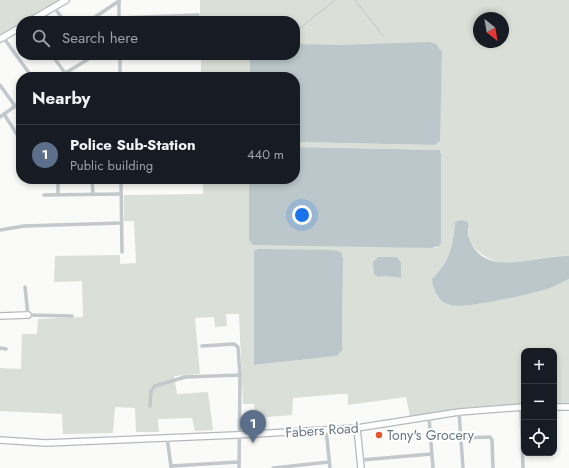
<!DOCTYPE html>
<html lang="en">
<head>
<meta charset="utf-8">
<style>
	:root { --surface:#171b24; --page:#242831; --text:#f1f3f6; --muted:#9ea1a6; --line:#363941; --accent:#e4572e }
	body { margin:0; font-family:Jost,sans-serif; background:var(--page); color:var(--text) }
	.controls { position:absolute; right:12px; bottom:12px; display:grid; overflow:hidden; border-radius:8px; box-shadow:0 2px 6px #0003 }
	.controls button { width:36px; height:36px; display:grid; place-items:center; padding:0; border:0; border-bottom:1px solid var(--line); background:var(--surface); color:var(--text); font:20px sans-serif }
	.compass { position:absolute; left:473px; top:12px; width:36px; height:36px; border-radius:50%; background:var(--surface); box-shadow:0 2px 6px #0003; rotate:149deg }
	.you { position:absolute; left:302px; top:215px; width:14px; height:14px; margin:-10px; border:3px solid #fff; border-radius:50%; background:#1a73e8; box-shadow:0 0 0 6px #1a73e833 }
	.badge { display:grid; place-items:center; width:26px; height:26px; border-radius:50%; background:var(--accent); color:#fff; font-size:13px; font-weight:700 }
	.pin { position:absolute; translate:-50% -33px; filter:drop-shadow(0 1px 2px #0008) }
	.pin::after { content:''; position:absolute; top:21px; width:14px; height:12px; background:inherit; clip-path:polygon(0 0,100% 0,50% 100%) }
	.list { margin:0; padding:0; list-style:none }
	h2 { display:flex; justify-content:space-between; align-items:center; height:52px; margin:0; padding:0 16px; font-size:17px }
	h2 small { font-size:13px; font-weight:400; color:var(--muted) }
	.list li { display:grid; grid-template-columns:26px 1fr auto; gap:12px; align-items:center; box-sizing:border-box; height:60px; padding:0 16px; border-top:1px solid var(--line) }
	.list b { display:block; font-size:15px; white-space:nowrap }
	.list p { margin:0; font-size:13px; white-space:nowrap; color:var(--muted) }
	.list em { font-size:13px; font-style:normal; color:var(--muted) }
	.icon { flex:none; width:22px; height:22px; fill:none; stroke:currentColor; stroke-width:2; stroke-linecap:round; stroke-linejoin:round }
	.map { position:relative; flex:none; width:569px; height:468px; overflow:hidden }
	.search { position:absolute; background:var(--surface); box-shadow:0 2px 6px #0003; left:16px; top:16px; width:284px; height:44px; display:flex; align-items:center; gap:10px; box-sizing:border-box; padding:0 14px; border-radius:16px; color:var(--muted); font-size:15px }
	.panel { position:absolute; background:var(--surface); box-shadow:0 2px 6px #0003; left:16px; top:72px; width:284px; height:112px; border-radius:16px }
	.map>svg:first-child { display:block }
	.green { fill:#dadfd7; fill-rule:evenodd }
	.water { fill:#bbc7cb }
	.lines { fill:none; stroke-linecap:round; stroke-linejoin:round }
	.stream { stroke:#bbc7cb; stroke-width:1 }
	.secondary-casing { stroke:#b3babf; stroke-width:8 }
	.street { stroke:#c3c8cc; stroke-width:3.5 }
	.secondary { stroke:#fff; stroke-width:5.5 }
	.poi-dot { fill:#e4572e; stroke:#fff; stroke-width:1.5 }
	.labels { text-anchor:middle; stroke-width:4; stroke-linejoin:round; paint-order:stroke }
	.street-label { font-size:14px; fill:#657683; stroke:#fff }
	.poi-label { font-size:14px; fill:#657683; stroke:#fff; text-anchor:start }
</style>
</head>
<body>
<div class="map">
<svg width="569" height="468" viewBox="0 0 569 468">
	<rect width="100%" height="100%" fill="#fafaf8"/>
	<g class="green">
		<polygon points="0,0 58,0 0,35"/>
		<path d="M200,0H569V256C537,254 506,275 479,252C471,246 467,238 469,228L455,223C453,248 450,261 432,279L437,297L448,305L479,304L506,299L569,279V405H554V351H524V404L470,407L410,416L406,397L348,405V394H340L293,398L292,415L255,418L254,404H243L239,314H226L227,326L215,327L214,317L195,318L200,374L174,376L177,394L208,392L213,430L195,431L192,418L158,419L159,432H136L135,408L115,407L113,433L63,434L62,414L0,411V368L21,369L22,334H37L38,319L83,317L82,281L54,282L55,256L120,255V264L136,263L134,221H124V195L203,194V179H249V240L436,248L441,242V154L440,150L295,147V142L436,145L439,143L442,52L295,44V21H200ZM479,18H503V42H479ZM343,255L342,351L337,356L256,365ZM389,257H397L401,262V278L383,276Z"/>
		<rect x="201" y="55" width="49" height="22"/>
	</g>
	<g class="water">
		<polygon points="430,42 436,44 442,52 440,141 436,145 295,142 295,77 250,77 250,55 295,55 295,44 342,45"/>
		<polygon points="295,147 440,150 441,154 441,243 439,246 432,248 253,245 249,240 249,179 295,179"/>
		<path d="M461,220L468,222C469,228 467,233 469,238C484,281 537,254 569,256V279C562,282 554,287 547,289C529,294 462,311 447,304C437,300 433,289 432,279C450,261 453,247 455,222Z"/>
		<polygon points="259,249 332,250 341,252 343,258 342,351 337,356 254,365 254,252 255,250"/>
		<polygon points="378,257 397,257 401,262 401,278 383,276 378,277 374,274 373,262"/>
	</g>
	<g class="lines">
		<g class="stream">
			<polyline points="355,0 383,36"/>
			<polyline points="295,32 335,0"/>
		</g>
		<defs>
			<g id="secondary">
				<polyline points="30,21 66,0"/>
				<polyline points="0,39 21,27"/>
				<polyline points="0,316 28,315"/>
				<polyline points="554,407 569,407"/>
				<polyline points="357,428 361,468"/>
				<polyline points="0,440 46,443 236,435 357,428 459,412 524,407"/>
			</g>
		</defs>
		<use href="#secondary" class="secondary-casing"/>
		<g class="street">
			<polyline points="119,0 119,21"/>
			<polyline points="54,7 64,21"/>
			<polyline points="119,18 198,15"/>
			<polyline points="89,21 119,1"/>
			<polyline points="3,37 32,77"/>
			<polyline points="52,55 65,73"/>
			<polyline points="59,77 95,55"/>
			<polyline points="120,77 199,77"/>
			<polyline points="120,77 120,55"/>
			<polyline points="0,85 15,106"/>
			<polyline points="4,114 20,139"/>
			<polyline points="0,117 21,102"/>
			<polyline points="58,179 58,194"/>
			<polyline points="92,179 93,194"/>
			<polyline points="121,179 122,252"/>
			<polyline points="44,195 121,194"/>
			<polyline points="0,230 24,226 121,223"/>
			<polyline points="25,287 28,315 72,316"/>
			<polyline points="202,346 234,344 238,347 240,375 239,468"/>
			<polyline points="0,348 6,349"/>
			<polyline points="150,406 151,391 155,386 185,377 240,375"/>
			<polyline points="521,407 523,468"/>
			<polyline points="459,412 463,468"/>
			<polyline points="429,417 433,468"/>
			<polyline points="326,429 330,468"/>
			<polyline points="167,437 171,467"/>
			<polyline points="461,438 490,437 492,440 493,468"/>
			<polyline points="361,460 431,454"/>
			<polyline points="171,466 239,462"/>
			<polyline points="273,468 329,462"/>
		</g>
		<use href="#secondary" class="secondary"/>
	</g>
	<circle class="poi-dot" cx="379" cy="435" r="4"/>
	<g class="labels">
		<g class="street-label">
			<text transform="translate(322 430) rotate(-4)" y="5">Fabers Road</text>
		</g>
		<g class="poi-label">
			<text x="387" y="440">Tony's Grocery</text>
		</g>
	</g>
</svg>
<div class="controls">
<button>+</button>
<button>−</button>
<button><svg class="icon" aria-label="locate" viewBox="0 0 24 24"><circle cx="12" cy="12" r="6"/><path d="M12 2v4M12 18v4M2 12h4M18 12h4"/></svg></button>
</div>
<svg class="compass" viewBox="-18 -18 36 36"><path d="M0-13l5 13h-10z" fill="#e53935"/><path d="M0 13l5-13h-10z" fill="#9ea1a6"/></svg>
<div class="you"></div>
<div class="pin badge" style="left:253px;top:443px;background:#5c6f8a">1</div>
<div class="search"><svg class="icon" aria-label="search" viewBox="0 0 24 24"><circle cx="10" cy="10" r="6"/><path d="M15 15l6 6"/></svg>Search here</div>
<section class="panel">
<h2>Nearby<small></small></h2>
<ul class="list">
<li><span class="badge" style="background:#5c6f8a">1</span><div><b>Police Sub-Station</b><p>Public building</p></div><em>440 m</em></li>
</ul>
</section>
</div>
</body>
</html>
